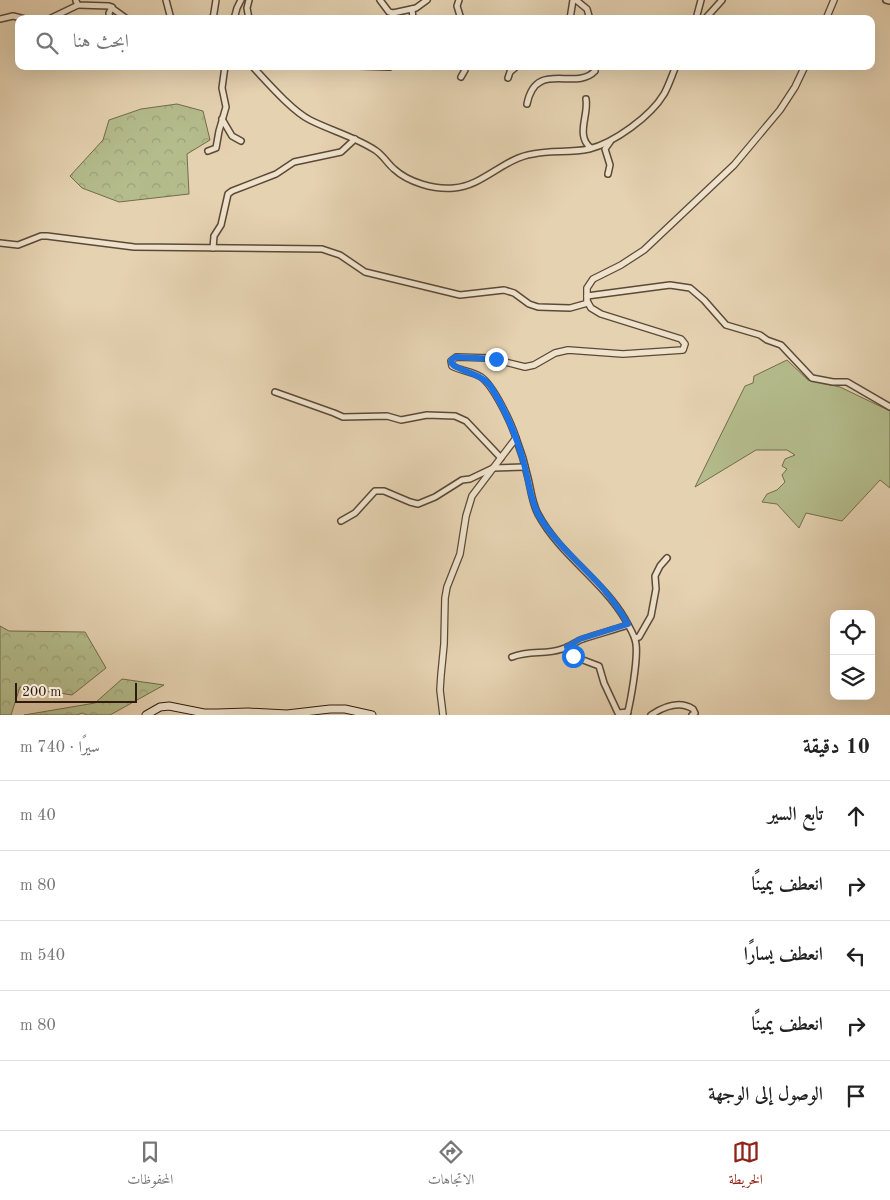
<!DOCTYPE html>
<html lang="ar">
<head>
<meta charset="utf-8">
<style>
	:root { --surface:#fff; --page:#f6f6f6; --text:#222; --muted:#767676; --line:#e0e0e0; --accent:#8f2418 }
	body { margin:0; font-family:"Old Standard TT",Amiri,serif; background:var(--page); color:var(--text); direction:rtl }
	.controls { position:absolute; right:15px; bottom:15px; display:grid; overflow:hidden; border-radius:10px; box-shadow:0 5px 20px #0002 }
	.controls button { width:45px; height:45px; display:grid; place-items:center; padding:0; border:0; border-bottom:1px solid var(--line); background:var(--surface); color:var(--text); font:25px sans-serif }
	.scale { position:absolute; left:15px; bottom:12px; width:122px; box-sizing:border-box; padding-left:5px; border:2px solid #2f1b0d; border-top:0; font-size:14px; line-height:18px; white-space:nowrap; color:#2f1b0d; -webkit-text-stroke:4px #eee2cc; paint-order:stroke }
	.stop { position:absolute; width:15px; height:15px; margin:-11px; border:4px solid #1a73e8; border-radius:50%; background:#fff }
	.stop.end { background:#1a73e8; border-color:#fff; box-shadow:0 1px 5px #0008 }
	.list { margin:0; padding:0; list-style:none }
	h2 { display:flex; justify-content:space-between; align-items:center; height:65px; margin:0; padding:0 20px; font-size:21px }
	h2 small { font-size:16px; font-weight:400; color:var(--muted) }
	.list li { display:grid; grid-template-columns:32px 1fr auto; gap:15px; align-items:center; box-sizing:border-box; height:70px; padding:0 20px; border-top:1px solid var(--line) }
	.list b { display:block; font-size:19px; white-space:nowrap }
	.list em { font-size:16px; font-style:normal; color:var(--muted) }
	.icon { flex:none; width:28px; height:28px; fill:none; stroke:currentColor; stroke-width:2; stroke-linecap:round; stroke-linejoin:round }
	.map { position:relative; flex:none; width:890px; height:715px; overflow:hidden; direction:ltr }
	.search { position:absolute; background:var(--surface); box-shadow:0 5px 20px #0002; left:15px; right:15px; top:15px; height:55px; display:flex; align-items:center; gap:12px; box-sizing:border-box; padding:0 18px; border-radius:10px; color:var(--muted); font-size:19px }
	.sheet { height:415px; background:var(--surface) }
	nav { display:flex; justify-content:space-around; align-items:center; box-sizing:border-box; height:70px; border-top:1px solid var(--line); background:var(--surface); font-size:14px; color:var(--muted) }
	nav a { display:grid; justify-items:center; gap:2px }
	nav .on { color:var(--accent) }
	.map>svg:first-child { display:block }
	.grass { fill:#b4bc8c; stroke:#726c4c }
	.forest { fill:url(#forest-crowns); stroke:#726c4c }
	.lines { fill:none; stroke-linecap:round; stroke-linejoin:round }
	.minor-casing { stroke:#5c4936; stroke-width:8 }
	.tertiary-casing { stroke:#5c4936; stroke-width:8 }
	.secondary-casing { stroke:#2f1b0d; stroke-width:9 }
	.minor { stroke:#eee2cc; stroke-width:5 }
	.tertiary { stroke:#eee2cc; stroke-width:5.5 }
	.secondary { stroke:#eee2cc; stroke-width:7 }
	.route { stroke:#1a73e8; stroke-width:6 }
</style>
</head>
<body>
<div class="map">
<svg width="890" height="715" viewBox="0 0 890 715">
	<defs>
		<pattern id="forest-crowns" width="20" height="18" patternUnits="userSpaceOnUse" patternTransform="scale(1.25)"><rect width="20" height="18" fill="#b4bc8c"/><path d="M2 6a3 3 0 1 1 6 0M12 15a3 3 0 1 1 6 0" fill="none" stroke="#9ba178"/></pattern>
	</defs>
	<rect width="100%" height="100%" fill="#e5d2b1"/>
	<filter id="stains"><feTurbulence type="fractalNoise" baseFrequency=".004" numOctaves="4"/><feColorMatrix values="0 0 0 0 .2 0 0 0 0 .09 0 0 0 0 .02 0 0 0 .5 -.17"/></filter>
	<radialGradient id="worn" r=".72"><stop offset=".6" stop-color="#630" stop-opacity="0"/><stop offset="1" stop-color="#630" stop-opacity=".3"/></radialGradient>
	<polygon class="grass" points="787,360 808,380 840,387 890,411 890,488 880,480 842,521 806,513 799,528 777,504 762,502 767,494 777,490 785,482 782,475 787,469 782,466 785,459 795,455 787,450 756,450 695,487 745,386 753,383 754,376"/>
	<g class="forest">
		<polygon points="177,104 203,111 210,140 187,154 189,194 119,202 82,188 70,176 103,140 109,120 141,109"/>
		<polygon points="0,626 9,631 85,632 106,668 72,695 20,687 11,715 0,715"/>
		<polygon points="122,679 164,685 110,715 87,715 82,713 77,715 24,715 95,703"/>
	</g>
	<g class="lines">
		<defs>
			<g id="minor">
				<polyline points="166,0 171,19"/>
				<polyline points="380,0 389,12 393,13 416,8 427,0"/>
				<polyline points="459,0 457,6 461,19"/>
				<polyline points="576,0 587,9 589,16 588,19"/>
				<polyline points="886,0 890,1"/>
				<polyline points="76,1 78,5 109,6 127,19"/>
				<polyline points="412,9 413,19"/>
				<polyline points="0,19 13,16 25,19"/>
				<polyline points="49,19 78,5"/>
				<polyline points="110,19 109,13 112,7"/>
				<polyline points="213,19 216,0"/>
				<polyline points="234,19 237,8 241,0"/>
				<polyline points="249,19 247,8 249,0"/>
				<polyline points="570,19 573,0"/>
				<polyline points="696,19 701,0"/>
				<polyline points="705,19 722,0"/>
				<path d="M252,66C267,82 292,111 310,120C332,131 355,137 375,150C383,155 387,163 394,169C408,182 434,190 454,188C483,186 504,158 533,154C551,150 570,153 589,149C614,143 651,116 664,94C669,85 672,75 676,66"/>
				<polyline points="359,66 389,67"/>
				<polyline points="461,77 465,70 465,66"/>
				<polyline points="508,78 510,72 517,66"/>
				<path d="M586,99C589,115 575,136 591,148"/>
				<path d="M527,104C536,59 575,92 595,71V69L590,66"/>
				<polyline points="222,119 232,136 241,141"/>
				<polyline points="208,151 216,148 219,131 226,107 222,88 225,66"/>
				<polyline points="608,174 610,165 605,149 610,142"/>
				<polyline points="0,243 18,245 41,236 47,236 134,247 322,249 340,255 365,272 460,295 504,290 514,293 529,304 538,307 570,308 588,303"/>
				<polyline points="213,248 214,236 221,225 228,194 232,191 276,174 294,162 341,152 355,139"/>
				<polyline points="587,296 670,285 690,288 704,300 726,325 760,335 767,340 781,345 812,378 833,382 847,382 890,407"/>
				<polyline points="275,392 334,413 343,417 387,416 401,420 427,415 455,416 466,421 501,458"/>
				<path d="M516,438C521,451 525,464 528,478C531,490 532,503 538,514C560,555 602,580 625,619C629,627 635,635 636,644C638,659 631,700 627,715"/>
				<polyline points="341,521 355,513 375,491 384,491 410,502 418,504 435,497 462,480 470,479 493,468 525,467"/>
				<polyline points="635,638 639,637 651,616 656,589 655,576 660,566 667,558"/>
				<polyline points="567,647 575,657 599,666 604,683 618,713 628,712"/>
				<path d="M512,657C530,650 545,655 562,649C570,647 576,641 583,639C598,634 613,630 628,625"/>
				<path d="M651,715C663,707 679,700 693,709L695,713L692,715"/>
			</g>
			<g id="tertiary">
				<polyline points="826,19 834,0"/>
				<path d="M443,715L440,690L441,675L444,644L445,598L447,587L460,554L466,516L472,496L516,438C511,423 494,386 481,377C472,371 461,371 452,366L451,361L456,357L489,358L525,367L534,365L555,353L568,350L623,354L683,350L685,344L681,339L601,314L591,308L587,301V288L593,279L621,265L644,250L734,165L780,110L795,87L805,66"/>
			</g>
			<polyline id="secondary" points="146,715 160,707 169,706 204,713 217,713 248,712 287,714 330,709 345,709 372,715"/>
		</defs>
		<use href="#minor" class="minor-casing"/>
		<use href="#tertiary" class="tertiary-casing"/>
		<use href="#secondary" class="secondary-casing"/>
		<use href="#minor" class="minor"/>
		<use href="#tertiary" class="tertiary"/>
		<use href="#secondary" class="secondary"/>
	</g>
	<g class="lines">
		<path class="route" d="M496,359L456,357L452,359L451,362C454,371 480,371 491,387C506,411 517,437 524,464C529,481 530,500 539,516C554,541 576,560 596,581C609,594 619,609 628,624L580,639L567,647L573,656"/>
	</g>
	<rect width="100%" height="100%" filter="url(#stains)"/>
	<rect width="100%" height="100%" fill="url(#worn)"/>
</svg>
<div class="controls">
<button><svg class="icon" aria-label="locate" viewBox="0 0 24 24"><circle cx="12" cy="12" r="6"/><path d="M12 2v4M12 18v4M2 12h4M18 12h4"/></svg></button>
<button><svg class="icon" aria-label="layers" viewBox="0 0 24 24"><path d="M12 4l9 5-9 5-9-5zM3 14l9 5 9-5"/></svg></button>
</div>
<div class="scale">200 m</div>
<div class="stop" style="left:573px;top:656px"></div>
<div class="stop end" style="left:496px;top:359px"></div>
<div class="search"><svg class="icon" aria-label="search" viewBox="0 0 24 24"><circle cx="10" cy="10" r="6"/><path d="M15 15l6 6"/></svg>ابحث هنا</div>
</div>
<section class="sheet">
<h2>10 دقيقة<small>سيرًا · 740 m</small></h2>
<ul class="list">
<li><svg class="icon" aria-label="ahead" viewBox="0 0 24 24"><path d="M12 20V5M6 11l6-6 6 6"/></svg><div><b>تابع السير</b></div><em>40 m</em></li>
<li><svg class="icon" aria-label="right" viewBox="0 0 24 24"><path d="M7 20v-9h11M14 6l5 5-5 5"/></svg><div><b>انعطف يمينًا</b></div><em>80 m</em></li>
<li><svg class="icon" aria-label="left" viewBox="0 0 24 24"><path d="M17 20v-9H6M10 6l-5 5 5 5"/></svg><div><b>انعطف يسارًا</b></div><em>540 m</em></li>
<li><svg class="icon" aria-label="right" viewBox="0 0 24 24"><path d="M7 20v-9h11M14 6l5 5-5 5"/></svg><div><b>انعطف يمينًا</b></div><em>80 m</em></li>
<li><svg class="icon" aria-label="arrive" viewBox="0 0 24 24"><path d="M6 21V4h12l-3 4 3 4H6"/></svg><div><b>الوصول إلى الوجهة</b></div></li>
</ul>
</section>
<nav>
<a class="on"><svg class="icon" aria-label="map" viewBox="0 0 24 24"><path d="M3 6l6-2 6 2 6-2v14l-6 2-6-2-6 2zM9 4v14M15 6v14"/></svg>الخريطة</a>
<a><svg class="icon" aria-label="directions" viewBox="0 0 24 24"><path d="M12 3l9 9-9 9-9-9zM9 14v-3h6M13 9l2 2-2 2"/></svg>الاتجاهات</a>
<a><svg class="icon" aria-label="saved" viewBox="0 0 24 24"><path d="M7 4h10v16l-5-4-5 4z"/></svg>المحفوظات</a>
</nav>
</body>
</html>
